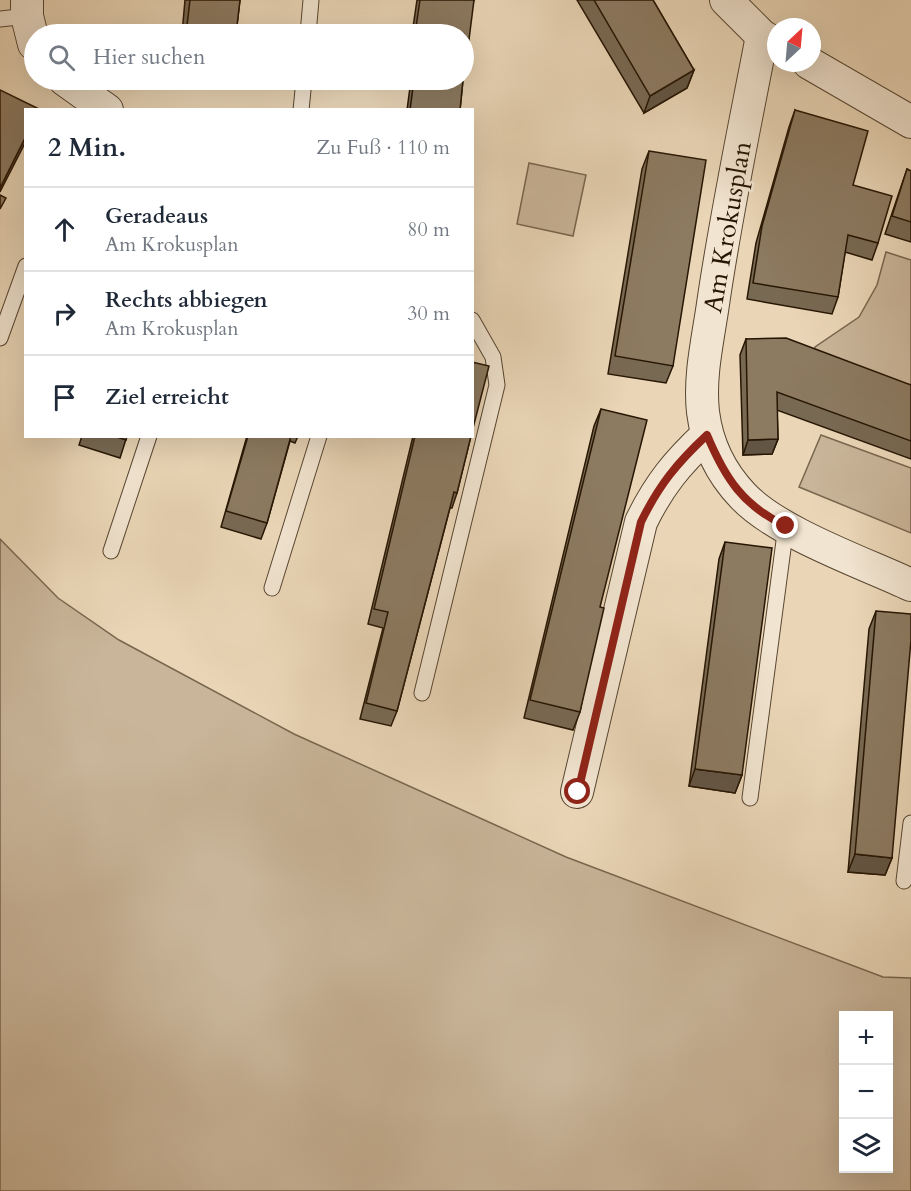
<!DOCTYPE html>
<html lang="de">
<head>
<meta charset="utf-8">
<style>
	:root { --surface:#fff; --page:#f6f6f7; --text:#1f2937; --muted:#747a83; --line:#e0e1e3 }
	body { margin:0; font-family:Cardo,serif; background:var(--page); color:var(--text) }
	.controls { position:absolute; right:18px; bottom:18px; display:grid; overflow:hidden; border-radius:0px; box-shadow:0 6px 24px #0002 }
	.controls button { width:54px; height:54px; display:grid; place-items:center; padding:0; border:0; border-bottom:2px solid var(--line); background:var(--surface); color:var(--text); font:30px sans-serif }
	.compass { position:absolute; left:767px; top:18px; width:54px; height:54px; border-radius:50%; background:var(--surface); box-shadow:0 6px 24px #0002; rotate:26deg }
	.stop { position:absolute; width:18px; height:18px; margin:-14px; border:4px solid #8f2418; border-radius:50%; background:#fff }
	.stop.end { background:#8f2418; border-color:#fff; box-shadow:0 2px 6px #0008 }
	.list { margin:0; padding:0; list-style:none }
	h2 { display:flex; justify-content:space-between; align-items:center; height:78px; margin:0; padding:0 24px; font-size:26px }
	h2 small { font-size:20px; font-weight:400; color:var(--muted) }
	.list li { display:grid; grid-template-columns:39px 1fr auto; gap:18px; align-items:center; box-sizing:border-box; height:84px; padding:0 24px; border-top:2px solid var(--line) }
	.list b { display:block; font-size:22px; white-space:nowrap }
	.list p { margin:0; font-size:20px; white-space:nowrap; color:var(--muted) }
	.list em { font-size:20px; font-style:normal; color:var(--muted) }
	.icon { flex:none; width:33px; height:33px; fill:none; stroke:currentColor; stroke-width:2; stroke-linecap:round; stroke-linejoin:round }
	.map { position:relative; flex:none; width:911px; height:1191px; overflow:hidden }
	.search { position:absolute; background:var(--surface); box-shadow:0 6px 24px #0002; left:24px; top:24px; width:450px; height:66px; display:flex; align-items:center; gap:15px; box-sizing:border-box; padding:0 21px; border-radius:33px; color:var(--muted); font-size:22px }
	.panel { position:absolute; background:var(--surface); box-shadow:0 6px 24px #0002; left:24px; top:108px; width:450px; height:330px; border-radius:0px }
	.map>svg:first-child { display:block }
	.green { fill:#c9b599; stroke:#78664e; stroke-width:1.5; fill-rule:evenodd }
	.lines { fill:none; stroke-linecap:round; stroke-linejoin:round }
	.lane-casing { stroke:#584631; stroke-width:17 }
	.street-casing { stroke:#584631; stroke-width:34 }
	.lane { stroke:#f1e4d0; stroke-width:15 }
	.street { stroke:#f1e4d0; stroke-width:32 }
	.wall { fill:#786953; stroke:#271604; stroke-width:1.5 }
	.shaded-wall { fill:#625544; stroke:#271604; stroke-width:1.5 }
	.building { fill:#8c7a61; stroke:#271604; stroke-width:1.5 }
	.route { stroke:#8f2418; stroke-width:8 }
	.labels { text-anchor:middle; stroke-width:5; stroke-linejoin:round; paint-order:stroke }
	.street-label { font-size:26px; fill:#271604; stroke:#f1e4d0 }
</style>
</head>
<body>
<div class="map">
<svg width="911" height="1191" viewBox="0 0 911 1191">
	<rect width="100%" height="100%" fill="#ead6b7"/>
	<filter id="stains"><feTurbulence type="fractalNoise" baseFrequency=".00333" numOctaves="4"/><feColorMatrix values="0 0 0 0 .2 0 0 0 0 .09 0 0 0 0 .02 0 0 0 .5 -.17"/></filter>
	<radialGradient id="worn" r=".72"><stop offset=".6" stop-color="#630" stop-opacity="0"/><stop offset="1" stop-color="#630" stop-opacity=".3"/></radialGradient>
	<g class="green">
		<polygon points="529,163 586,175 573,236 517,224"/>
		<polygon points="886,252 911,260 911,396 813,360 815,347 859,317 877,285"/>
		<polygon points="821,435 911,468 911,533 799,487"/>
		<path d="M0,539L58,598L119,640L294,734L566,857L883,977L911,978V1191H0ZM844,1016H888V1168H844Z"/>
	</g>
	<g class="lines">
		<defs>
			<g id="lane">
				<polyline points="0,19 27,16"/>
				<polyline points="308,34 311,0"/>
				<polyline points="301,110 304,80"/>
				<polyline points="0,338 26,266"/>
				<polyline points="111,551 149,436"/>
				<polyline points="272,588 319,436"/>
				<polyline points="422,693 497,385 493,357 472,320"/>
				<polyline points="750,798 786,526"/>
				<polyline points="904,881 911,823"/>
			</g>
			<g id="street">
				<polyline points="27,0 27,16 34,44"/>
				<polyline points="726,0 762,36 776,44"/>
				<path d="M762,36C745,125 726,214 713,304C708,339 699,376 703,412C707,444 721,473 743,496C778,533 864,563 911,585"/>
				<polyline points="809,63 911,122"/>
				<polyline points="65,80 107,110"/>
				<path d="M577,792L641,522C659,485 677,463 707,435"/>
			</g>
		</defs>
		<use href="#lane" class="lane-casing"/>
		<use href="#street" class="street-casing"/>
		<use href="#lane" class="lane"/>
		<use href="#street" class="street"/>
	</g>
	<g class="wall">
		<polygon points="185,0 240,0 236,34 182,34"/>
		<polygon points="417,0 474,0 464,34 412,34"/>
		<polygon points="577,0 653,0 694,70 687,88 644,113"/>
		<polygon points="411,80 463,80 460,110 407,110"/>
		<polygon points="795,110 853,185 878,243 872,260 845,252 838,297 832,314 747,299 756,243 789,127"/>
		<polygon points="649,151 673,366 666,383 608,374 642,169"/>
		<polygon points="907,169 911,171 911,242 885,234"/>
		<polygon points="746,339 911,385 911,459 777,410 778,439 772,454 743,455 740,355"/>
		<polygon points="601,409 600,607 580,712 573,730 524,718 594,426"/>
		<polygon points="82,436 127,436 120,458 79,445"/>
		<polygon points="247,436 298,436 295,443 290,441 267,523 261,539 221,527"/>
		<polygon points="413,436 471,436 457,493 452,508 450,508 397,711 391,726 360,719 383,628 368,624"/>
		<polygon points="725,542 742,775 735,793 689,786 719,559"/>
		<polygon points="876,611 892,858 885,875 848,872 869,629"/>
	</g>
	<g class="shaded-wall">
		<polygon points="694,70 687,88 644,113 650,96"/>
		<polygon points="26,136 26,141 0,192 0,188"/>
		<polygon points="778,439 772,454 743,455 748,440"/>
		<polygon points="695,769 742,775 735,793 689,786"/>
		<polygon points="855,854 892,858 885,875 848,872"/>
	</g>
	<g class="building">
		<polygon points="190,0 240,0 236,34 186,34"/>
		<polygon points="420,0 474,0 464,79 464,34 415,34"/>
		<polygon points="594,0 653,0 694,70 650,96"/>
		<polygon points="414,80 463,80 460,110 410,110"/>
		<polygon points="0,90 39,109 26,110 26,136 0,188"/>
		<polygon points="795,110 868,131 853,185 892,196 878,243 848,235 838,297 753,283 762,226"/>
		<polygon points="649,151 706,160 673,366 615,356"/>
		<polygon points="907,169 911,171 911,222 892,216"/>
		<polygon points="0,195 6,198 0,209"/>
		<polygon points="786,338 911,385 911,441 777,392 778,439 748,440 746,339"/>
		<polygon points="472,362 489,366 472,432"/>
		<polygon points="601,409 647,420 600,607 604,608 580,712 530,700"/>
		<polygon points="114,436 127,436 126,440"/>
		<polygon points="248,436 291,436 267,523 226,511"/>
		<polygon points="415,436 471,436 457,493 454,492 397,711 366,703 388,612 374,609"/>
		<polygon points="725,542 772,548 742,775 695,769"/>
		<polygon points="876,611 911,614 911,640 892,858 855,854"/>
	</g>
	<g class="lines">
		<path class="route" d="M578,792L641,522C659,485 677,463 707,435C725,478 743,506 786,526"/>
	</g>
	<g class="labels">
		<g class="street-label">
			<text transform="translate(727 227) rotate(-80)" y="9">Am Krokusplan</text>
		</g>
	</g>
	<rect width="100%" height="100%" filter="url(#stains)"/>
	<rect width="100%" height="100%" fill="url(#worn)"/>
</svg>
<div class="controls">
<button>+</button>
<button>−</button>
<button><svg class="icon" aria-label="layers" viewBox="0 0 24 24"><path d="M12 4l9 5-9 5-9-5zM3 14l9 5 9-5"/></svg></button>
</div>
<svg class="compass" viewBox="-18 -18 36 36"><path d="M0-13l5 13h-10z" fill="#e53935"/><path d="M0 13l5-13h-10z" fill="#747a83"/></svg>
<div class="stop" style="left:578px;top:792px"></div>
<div class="stop end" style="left:786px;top:526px"></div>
<div class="search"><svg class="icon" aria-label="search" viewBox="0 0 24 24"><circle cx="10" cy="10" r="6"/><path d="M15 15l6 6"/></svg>Hier suchen</div>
<section class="panel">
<h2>2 Min.<small>Zu Fuß · 110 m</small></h2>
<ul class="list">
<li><svg class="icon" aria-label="ahead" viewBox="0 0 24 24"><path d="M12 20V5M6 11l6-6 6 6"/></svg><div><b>Geradeaus</b><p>Am Krokusplan</p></div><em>80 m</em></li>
<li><svg class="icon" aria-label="right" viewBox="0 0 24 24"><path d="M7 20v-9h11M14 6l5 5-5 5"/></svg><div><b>Rechts abbiegen</b><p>Am Krokusplan</p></div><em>30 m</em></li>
<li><svg class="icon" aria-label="arrive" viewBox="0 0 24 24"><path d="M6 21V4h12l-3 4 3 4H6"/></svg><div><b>Ziel erreicht</b></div></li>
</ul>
</section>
</div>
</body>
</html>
